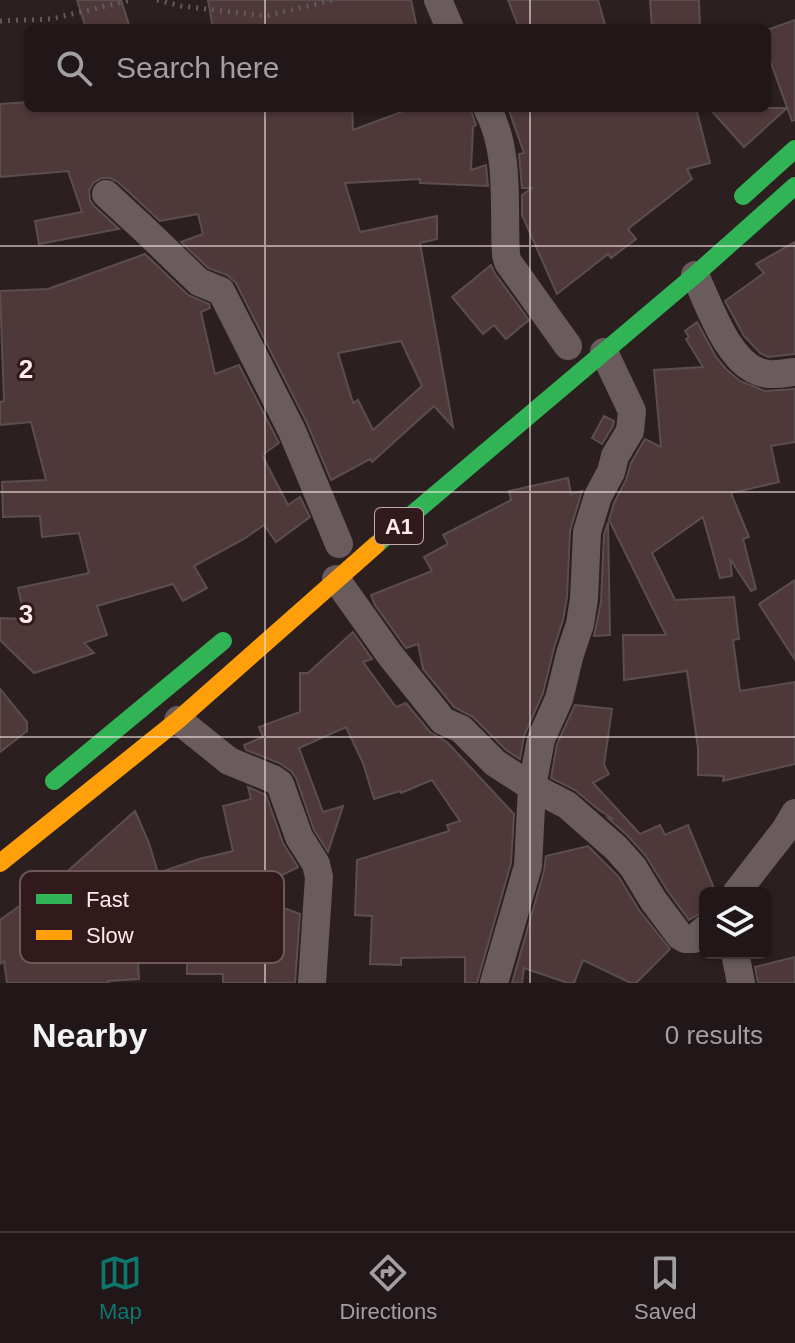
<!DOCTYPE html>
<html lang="en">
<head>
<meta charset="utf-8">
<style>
	:root { --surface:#211718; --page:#2d2425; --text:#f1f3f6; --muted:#a29fa2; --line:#3e3637; --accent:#0f766e }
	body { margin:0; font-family:Arial,sans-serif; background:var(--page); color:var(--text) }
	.controls { position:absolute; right:24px; bottom:24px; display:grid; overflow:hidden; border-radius:12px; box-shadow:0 2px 6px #0004 }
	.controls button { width:72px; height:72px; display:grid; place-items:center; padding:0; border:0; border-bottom:2px solid var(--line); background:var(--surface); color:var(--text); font:40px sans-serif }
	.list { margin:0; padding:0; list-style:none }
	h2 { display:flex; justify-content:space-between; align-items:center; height:104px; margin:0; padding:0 32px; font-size:34px }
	h2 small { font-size:26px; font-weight:400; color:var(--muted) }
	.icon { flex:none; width:44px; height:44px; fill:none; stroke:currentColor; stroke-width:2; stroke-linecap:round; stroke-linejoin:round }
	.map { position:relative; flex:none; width:795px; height:983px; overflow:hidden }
	.search { position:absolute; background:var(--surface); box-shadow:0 2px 6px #0004; left:24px; right:24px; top:24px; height:88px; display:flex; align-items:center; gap:20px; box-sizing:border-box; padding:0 28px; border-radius:12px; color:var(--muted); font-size:30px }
	.sheet { height:248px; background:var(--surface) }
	nav { display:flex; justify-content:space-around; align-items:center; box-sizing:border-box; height:112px; border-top:2px solid var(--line); background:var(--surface); font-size:22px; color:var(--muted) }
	nav a { display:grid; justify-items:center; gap:4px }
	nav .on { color:var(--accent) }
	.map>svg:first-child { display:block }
	.building { fill:#4f383a; stroke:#5a4e4f; stroke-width:2; fill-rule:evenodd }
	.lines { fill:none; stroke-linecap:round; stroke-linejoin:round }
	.path { stroke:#65595a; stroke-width:5; stroke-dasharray:2 6; stroke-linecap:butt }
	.street { stroke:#6a5c5d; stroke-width:28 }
	.fast { stroke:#30b455; stroke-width:18 }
	.slow { stroke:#ff9f0a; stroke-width:18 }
	.grid { fill:none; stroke:#fdebeb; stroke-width:2; stroke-opacity:0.55 }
	.labels { text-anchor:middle; stroke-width:6; stroke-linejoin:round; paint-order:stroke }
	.shield { fill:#32191b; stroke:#c0acad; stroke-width:2 }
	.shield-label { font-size:22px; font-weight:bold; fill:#fdebeb }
	.key { fill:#32191b; stroke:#6f5859; stroke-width:2 }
	.key-label { font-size:22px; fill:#fdebeb }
	.grid-label { font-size:26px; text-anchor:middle; font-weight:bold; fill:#fdebeb; stroke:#32191b; stroke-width:6; stroke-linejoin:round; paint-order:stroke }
</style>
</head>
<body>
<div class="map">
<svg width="795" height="983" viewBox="0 0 795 983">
	<rect width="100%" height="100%" fill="#2c1f20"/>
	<g class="building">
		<polygon points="77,0 121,0 130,28 86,28"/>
		<polygon points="208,0 411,0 417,28 213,28"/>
		<polygon points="508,0 598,0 606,28 519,28"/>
		<polygon points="650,0 699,0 700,28 652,28"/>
		<polygon points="795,20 795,120 792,121 767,52 767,30"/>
		<path d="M28,102V108H352L353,130L412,108H470L476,125L473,127L471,170L486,165L488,186L420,183V179L345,183L360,232L437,216V239L420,243L453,427L434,406L372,462L370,459L331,480L307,423L236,283L227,275L208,268L181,242L203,234L198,214L160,221L118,182L110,178H102L93,183L89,191L90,200L94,206L119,229L39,244L35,221L82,212L68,171L0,177V104ZM401,341L422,386L373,430L358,400L353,403L338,353Z"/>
		<polygon points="508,108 696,108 710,163 687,169 692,179 628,229 636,239 611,258 608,254 557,294 522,215 522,195 532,188 522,188 519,154 524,153"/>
		<polygon points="709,108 787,108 744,147"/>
		<polygon points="795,242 795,354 768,357 760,353 744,336 725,301 764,273 756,264"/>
		<polygon points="145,254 188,295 209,304 210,308 201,312 215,374 239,365 279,443 262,455 288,505 300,497 310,517 276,542 264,525 244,539 194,566 207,588 183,601 173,584 97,606 107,635 84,643 94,653 34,673 0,640 0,618 25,619 18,588 89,573 79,533 42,537 40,516 3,517 2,482 46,480 31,422 0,425 0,402 4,401 0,291 48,289"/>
		<polygon points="491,265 494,272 529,320 506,339 494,325 483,334 452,297"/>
		<polygon points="697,322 716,357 726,369 740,381 765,391 795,389 795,442 771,446 779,482 731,493 749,537 743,539 756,589 751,591 730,559 732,576 720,578 703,517 652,553 675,600 734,597 739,639 733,640 740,691 795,682 795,764 723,781 724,776 698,775 698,748 687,671 624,680 623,635 666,635 609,520 614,503 626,480 631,463 645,439 661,447 654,370 703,367 686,339 689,337 685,331"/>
		<polygon points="604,416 614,421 613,426 602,444 592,438"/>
		<polygon points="568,478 571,494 582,491 570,531 567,597 563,620 554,648 543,693 524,736 520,759 506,750 473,717 454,707 423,669 418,644 406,648 375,605 371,595 432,571 424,557 448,544 443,535 511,500 509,491"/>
		<polygon points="608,522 610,635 594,636 601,602 604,535"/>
		<polygon points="795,580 795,660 759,604"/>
		<polygon points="353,632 372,659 363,662 396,707 406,703 430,732 447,742 514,814 511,863 477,983 465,983 465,957 401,958 401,965 370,964 372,916 355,915 357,860 449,831 447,825 460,821 432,780 401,793 400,791 374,799 363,763 346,727 299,748 323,812 343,806 328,852 314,830 296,778 291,771 279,763 246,750 244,745 263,737 259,727 300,712 300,673 308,673"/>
		<polygon points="0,689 27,722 27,731 0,752"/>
		<polygon points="575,705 612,709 604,765 609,774 593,783 640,834 660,825 665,835 688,825 716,893 705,893 705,912 701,913 689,920 667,890 646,856 627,835 608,818 613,819 599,810 575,790 551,778 557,744"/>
		<polygon points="248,787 266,795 283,843 298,867 278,877 284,908 300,914 295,983 223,983 223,974 187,974 187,916 136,932 139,979 108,981 109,983 7,983 4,961 0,964 0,920 28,900 32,903 135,811 149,843 158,873 199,859 233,851 223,806 251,799"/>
		<polygon points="588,846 619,877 639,910 670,949 636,983 631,983 583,960 574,983 568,983 524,968 522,983 512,983 544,871 546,856"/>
		<polygon points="795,957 795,983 758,983 755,967"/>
	</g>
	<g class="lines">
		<g class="path">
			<polyline points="157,0 181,6 266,16 333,0"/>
			<polyline points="0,21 51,19 131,0"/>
		</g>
		<g class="street">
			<polyline points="438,0 450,28"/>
			<path d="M487,108C511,152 503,207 506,255L508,262L568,346"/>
			<polyline points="106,194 146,231 199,282 221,291 292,431 339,544"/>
			<path d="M695,275C709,304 728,365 763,373C773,376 785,373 795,372"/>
			<polyline points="336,579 390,655 443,721 461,729 495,763 532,787 567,805 616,848 633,867 653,900 680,936 685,939 694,939 705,929"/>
			<polyline points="178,720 229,761 273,779 280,784 299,837 316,864 319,877 312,983"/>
			<polyline points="736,893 785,830 795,813"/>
			<polyline points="735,953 741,983"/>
			<polyline points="494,983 528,866 532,787 541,739 559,699 570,654 580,624 584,599 587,532 598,496 611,472 615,456 630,431 632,411 604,352"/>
		</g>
		<g class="fast">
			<polyline points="743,196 795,149"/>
			<polyline points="376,545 695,275 795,186"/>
			<polyline points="54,781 223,641"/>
		</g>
		<polyline class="slow" points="0,863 178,720 376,545"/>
	</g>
	<path class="grid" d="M265,0V28M530,0V28M265,108V983M530,108V983M0,246H795M0,492H795M0,737H795"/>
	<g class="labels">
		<rect class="shield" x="375" y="508" width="48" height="36" rx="6"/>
		<g class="shield-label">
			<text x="399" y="534">A1</text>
		</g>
	</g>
	<rect x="20" y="871" width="264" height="92" rx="12" class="key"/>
	<rect x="36" y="894" width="36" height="10" fill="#30b455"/>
	<rect x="36" y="930" width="36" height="10" fill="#ff9f0a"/>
	<g class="key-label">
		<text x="86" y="907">Fast</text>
		<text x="86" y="943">Slow</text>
	</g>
	<g class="grid-label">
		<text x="26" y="378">2</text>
		<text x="26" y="623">3</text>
	</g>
</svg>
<div class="controls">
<button><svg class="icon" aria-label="layers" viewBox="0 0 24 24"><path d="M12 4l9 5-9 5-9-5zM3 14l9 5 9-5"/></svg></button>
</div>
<div class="search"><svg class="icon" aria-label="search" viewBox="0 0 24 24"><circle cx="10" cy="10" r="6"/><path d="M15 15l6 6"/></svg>Search here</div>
</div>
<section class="sheet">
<h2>Nearby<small>0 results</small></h2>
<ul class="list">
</ul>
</section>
<nav>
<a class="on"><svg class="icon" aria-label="map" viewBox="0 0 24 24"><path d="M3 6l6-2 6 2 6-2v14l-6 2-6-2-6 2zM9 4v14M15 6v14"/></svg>Map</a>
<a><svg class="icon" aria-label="directions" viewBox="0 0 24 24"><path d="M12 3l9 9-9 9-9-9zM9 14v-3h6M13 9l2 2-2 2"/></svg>Directions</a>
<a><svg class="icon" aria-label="saved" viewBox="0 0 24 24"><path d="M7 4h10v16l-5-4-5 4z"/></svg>Saved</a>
</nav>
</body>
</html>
